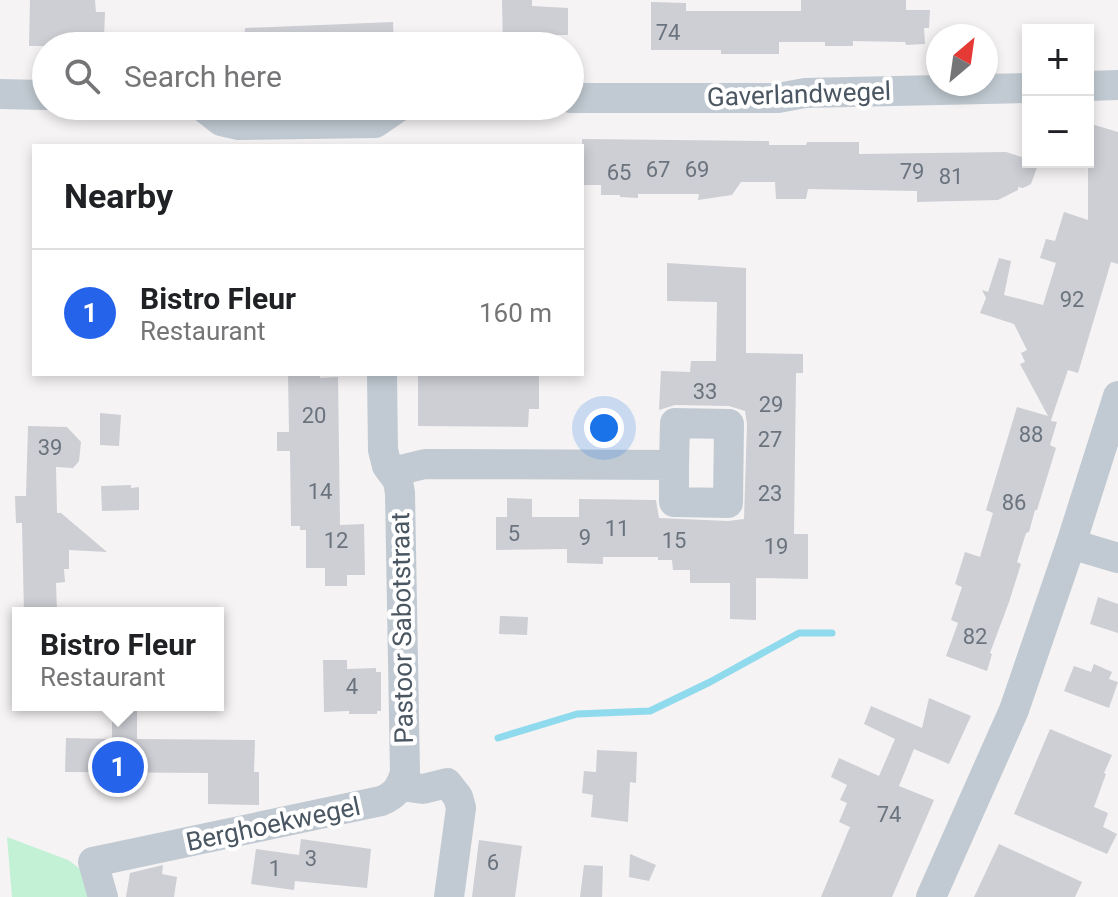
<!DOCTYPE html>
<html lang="en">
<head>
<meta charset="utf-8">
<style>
	:root { --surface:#fff; --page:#f2f2f2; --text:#202124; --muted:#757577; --line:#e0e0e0; --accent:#2563eb }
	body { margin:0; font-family:Roboto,sans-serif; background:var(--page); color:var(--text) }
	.controls { position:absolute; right:24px; top:24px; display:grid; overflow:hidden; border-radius:0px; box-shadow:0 4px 12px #0003 }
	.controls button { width:72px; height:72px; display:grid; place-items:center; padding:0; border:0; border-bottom:2px solid var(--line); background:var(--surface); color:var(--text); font:40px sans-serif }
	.compass { position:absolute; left:926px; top:24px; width:72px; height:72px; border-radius:50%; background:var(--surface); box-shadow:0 4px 12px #0003; rotate:29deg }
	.you { position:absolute; left:604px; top:428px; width:28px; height:28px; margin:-20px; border:6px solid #fff; border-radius:50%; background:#1a73e8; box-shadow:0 0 0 12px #1a73e833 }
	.badge { display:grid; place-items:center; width:52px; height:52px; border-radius:50%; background:var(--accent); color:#fff; font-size:26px; font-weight:700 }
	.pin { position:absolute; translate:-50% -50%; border:4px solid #fff; box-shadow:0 2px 8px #0006 }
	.popup { position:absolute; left:12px; top:607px; width:212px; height:104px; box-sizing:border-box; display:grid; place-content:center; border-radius:0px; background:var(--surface); filter:drop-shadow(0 2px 6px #0005); font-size:26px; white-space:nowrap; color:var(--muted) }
	.popup b { font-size:30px; color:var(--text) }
	.popup::after { content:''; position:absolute; left:50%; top:100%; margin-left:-16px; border:16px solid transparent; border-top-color:var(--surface) }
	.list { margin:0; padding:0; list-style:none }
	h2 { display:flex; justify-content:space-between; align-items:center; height:104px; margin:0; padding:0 32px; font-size:34px }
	h2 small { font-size:26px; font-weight:400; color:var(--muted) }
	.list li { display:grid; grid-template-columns:52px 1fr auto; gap:24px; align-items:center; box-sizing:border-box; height:128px; padding:0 32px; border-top:2px solid var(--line) }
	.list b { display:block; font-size:30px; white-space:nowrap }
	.list p { margin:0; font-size:26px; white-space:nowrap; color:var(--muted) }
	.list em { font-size:26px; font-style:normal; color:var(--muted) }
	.icon { flex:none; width:44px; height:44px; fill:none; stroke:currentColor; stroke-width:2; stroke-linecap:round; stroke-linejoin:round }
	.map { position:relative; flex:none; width:1118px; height:897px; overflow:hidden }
	.search { position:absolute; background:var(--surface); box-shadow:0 4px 12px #0003; left:32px; top:32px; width:552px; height:88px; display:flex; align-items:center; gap:20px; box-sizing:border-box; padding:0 28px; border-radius:44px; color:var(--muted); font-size:30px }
	.panel { position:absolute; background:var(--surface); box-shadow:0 4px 12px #0003; left:32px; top:144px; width:552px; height:232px; border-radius:0px }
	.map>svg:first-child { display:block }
	.green { fill:#c3f1d5 }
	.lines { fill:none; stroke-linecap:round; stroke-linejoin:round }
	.stream { stroke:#90daee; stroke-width:7 }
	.building { fill:#cdcfd5 }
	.minor { stroke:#c1cad2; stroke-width:30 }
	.labels { text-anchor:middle; stroke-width:8; stroke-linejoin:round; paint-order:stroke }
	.number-label { font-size:22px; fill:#6b747e }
	.street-label { font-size:26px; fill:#4a5661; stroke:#fff }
</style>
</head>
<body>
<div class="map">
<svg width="1118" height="897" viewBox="0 0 1118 897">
	<rect width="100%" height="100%" fill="#f5f3f3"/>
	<polygon class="green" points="7,837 68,860 79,868 96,897 12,897"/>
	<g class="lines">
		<polyline class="stream" points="498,738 577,714 650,711 710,682 799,633 832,633"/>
	</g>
	<g class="building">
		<polygon points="30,0 95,0 96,12 105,12 104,38 95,38 95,40 70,40 70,46 29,46"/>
		<polygon points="502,0 532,0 532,6 568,8 568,35 557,35 557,46 503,46"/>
		<polygon points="801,0 906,0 906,10 930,10 929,28 924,28 925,44 906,45 905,42 853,41 853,46 825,46 825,42 779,42 779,54 721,54 721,50 651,50 651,2 686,3 686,11 801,11"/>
		<polygon points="393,22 394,46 244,46 245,28"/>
		<polygon points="1088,123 1118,132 1118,264 1111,262 1078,373 1068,370 1052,417 1051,421 1057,422 1050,445 1056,448 1037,510 1035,510 1029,532 1026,533 1017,562 1021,564 1009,602 990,653 992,654 987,671 946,656 958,623 951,620 962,587 955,584 965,552 980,557 993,513 986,510 1017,407 1048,416 1020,364 1025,362 1021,353 1027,350 1014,324 980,313 986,298 982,290 988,292 999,258 1011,261 1004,295 1043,305 1056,263 1040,258 1046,239 1055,241 1064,212 1088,220"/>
		<polygon points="582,139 769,141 769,145 806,145 807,142 859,142 859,154 1006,152 1028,159 1028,162 1039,162 1031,184 1023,188 1018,187 1018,190 998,200 917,202 917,191 808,189 806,199 776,199 775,182 741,182 732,195 698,200 699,194 638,194 638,198 620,197 620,195 601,195 601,185 582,185"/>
		<polygon points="667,263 746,268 746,353 803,354 803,373 796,373 794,534 808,534 808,579 756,578 756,620 730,619 730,583 690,583 690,570 673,570 672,560 658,560 658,557 603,557 603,564 567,563 567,549 496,550 496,517 507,517 507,498 532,499 532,517 579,517 579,499 656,500 659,518 728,521 744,519 747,424 745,411 729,406 675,405 659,410 661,371 690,372 691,361 716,361 717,302 667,301"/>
		<polygon points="288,374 320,374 320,378 338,377 340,525 364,524 365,575 347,575 347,586 325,586 325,568 306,568 306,530 300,530 300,526 291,526 290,451 277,451 277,432 289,432"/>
		<polygon points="418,374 539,374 539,409 529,409 528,427 418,426"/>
		<polygon points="100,413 121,415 119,446 100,445"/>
		<polygon points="28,426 67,427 81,442 79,461 73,468 56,467 57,513 61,513 107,552 69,550 69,569 64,569 65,582 56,583 57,613 24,613 22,523 16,523 15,496 26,496"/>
		<polygon points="131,485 131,488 139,487 139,510 102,511 101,486"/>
		<polygon points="1098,597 1118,604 1118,633 1090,624"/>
		<polygon points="500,616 528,617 527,635 499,634"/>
		<polygon points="323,660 347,660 347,669 376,668 376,672 381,672 381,711 377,711 377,714 349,714 349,711 324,712"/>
		<polygon points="1094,664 1112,672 1109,679 1118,682 1109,708 1064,691 1074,666 1091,672"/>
		<polygon points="929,698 971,716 949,764 914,749 899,786 934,800 892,897 821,897 850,827 839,822 847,803 840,800 847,785 831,777 839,758 879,776 895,739 864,724 871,706 922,728"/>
		<polygon points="112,705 137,705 137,739 255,740 254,772 259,772 259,805 208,804 208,773 65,772 66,738 112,739"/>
		<polygon points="1050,729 1112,755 1104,773 1106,774 1094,807 1108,813 1103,827 1117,834 1107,854 1014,814"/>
		<polygon points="597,750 637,752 636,783 630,782 628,822 591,817 593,795 582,793 584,771 596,772"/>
		<polygon points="301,839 371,849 367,888 295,881 294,890 251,884 256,849 299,855"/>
		<polygon points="479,840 522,846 515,897 472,897"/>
		<polygon points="999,844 1082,882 1075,897 974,897"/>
		<polygon points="630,854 656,865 649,881 629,877"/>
		<polygon points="163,865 162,874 177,877 174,897 126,897 130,873"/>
		<polygon points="584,865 603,866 602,897 580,897"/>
	</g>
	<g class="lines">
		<g class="minor">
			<polyline points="1088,86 1118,85"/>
			<polyline points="0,94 46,95"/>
			<polyline points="570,98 778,98 805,93 1028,88"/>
			<polyline points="202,106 221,121 239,125 375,123 400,106"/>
			<polyline points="392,472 425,464 674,465 674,502 728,503 729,424 675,423 674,465"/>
			<polyline points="1071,544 1118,558"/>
			<polyline points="401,786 423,789 447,783 458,797 461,808 449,897"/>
			<path d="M103,897L93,862L381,801C396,795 400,788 405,773L400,493L398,481L387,466L383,450L382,374"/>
			<polyline points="931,897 1014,710 1071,544 1118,396"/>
		</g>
	</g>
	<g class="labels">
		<g class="number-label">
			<text x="668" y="40">74</text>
			<text x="658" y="177">67</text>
			<text x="697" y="177">69</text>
			<text x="912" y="179">79</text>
			<text x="619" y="180">65</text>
			<text x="951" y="184">81</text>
			<text x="1072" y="307">92</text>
			<text x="705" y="399">33</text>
			<text x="771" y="412">29</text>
			<text x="314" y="423">20</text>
			<text x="1031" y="442">88</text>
			<text x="770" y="447">27</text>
			<text x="50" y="455">39</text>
			<text x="320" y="499">14</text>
			<text x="770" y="501">23</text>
			<text x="1014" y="510">86</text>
			<text x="617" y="536">11</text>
			<text x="514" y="541">5</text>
			<text x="585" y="545">9</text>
			<text x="336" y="548">12</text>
			<text x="674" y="548">15</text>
			<text x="776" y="554">19</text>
			<text x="975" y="644">82</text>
			<text x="352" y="694">4</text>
			<text x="889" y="822">74</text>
			<text x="311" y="866">3</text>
			<text x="493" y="870">6</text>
			<text x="275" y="876">1</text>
		</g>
		<g class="street-label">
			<text transform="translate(799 94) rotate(-2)" y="9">Gaverlandwegel</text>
			<text transform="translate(402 628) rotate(-91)" y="9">Pastoor Sabotstraat</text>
			<text transform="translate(273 824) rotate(-12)" y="9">Berghoekwegel</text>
		</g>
	</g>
</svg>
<div class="controls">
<button>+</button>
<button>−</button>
</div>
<svg class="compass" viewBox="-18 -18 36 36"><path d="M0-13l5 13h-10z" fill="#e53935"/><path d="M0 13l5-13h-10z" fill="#757577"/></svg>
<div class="you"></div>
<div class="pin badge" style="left:118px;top:767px">1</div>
<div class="popup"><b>Bistro Fleur</b>Restaurant</div>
<div class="search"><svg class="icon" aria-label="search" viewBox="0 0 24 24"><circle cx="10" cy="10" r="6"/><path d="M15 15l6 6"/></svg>Search here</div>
<section class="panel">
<h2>Nearby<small></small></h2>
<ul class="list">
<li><span class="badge">1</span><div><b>Bistro Fleur</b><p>Restaurant</p></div><em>160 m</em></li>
</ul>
</section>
</div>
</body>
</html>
